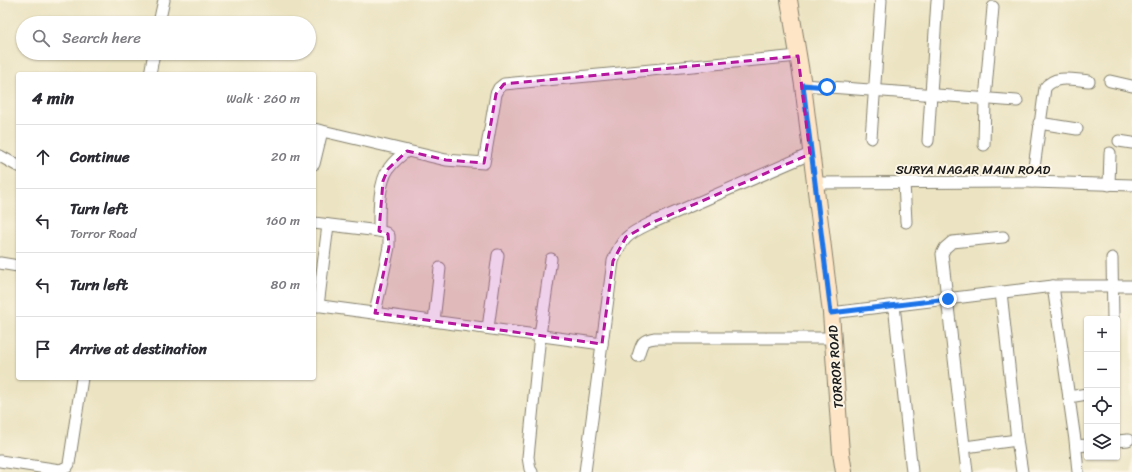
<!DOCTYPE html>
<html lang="en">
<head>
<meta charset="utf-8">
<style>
	:root { --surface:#fff; --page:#f2f2f3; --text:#2b2b33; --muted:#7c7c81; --line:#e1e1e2 }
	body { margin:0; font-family:Sriracha,sans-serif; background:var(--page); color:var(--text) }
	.controls { position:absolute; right:12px; bottom:12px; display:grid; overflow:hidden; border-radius:4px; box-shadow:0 1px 3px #0004 }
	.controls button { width:36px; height:36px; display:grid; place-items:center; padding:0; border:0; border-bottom:1px solid var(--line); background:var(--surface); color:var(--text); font:20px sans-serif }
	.stop { position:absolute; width:12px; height:12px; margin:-9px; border:3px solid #1a73e8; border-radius:50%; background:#fff }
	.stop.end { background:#1a73e8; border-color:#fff; box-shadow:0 1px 4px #0008 }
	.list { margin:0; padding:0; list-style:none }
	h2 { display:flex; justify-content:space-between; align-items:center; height:52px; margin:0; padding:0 16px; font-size:17px }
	h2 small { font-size:13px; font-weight:400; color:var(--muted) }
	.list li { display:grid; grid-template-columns:26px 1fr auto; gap:12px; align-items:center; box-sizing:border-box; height:64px; padding:0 16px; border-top:1px solid var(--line) }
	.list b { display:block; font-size:15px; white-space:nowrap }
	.list p { margin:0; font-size:13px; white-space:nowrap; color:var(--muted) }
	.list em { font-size:13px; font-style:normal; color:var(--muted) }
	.icon { flex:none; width:22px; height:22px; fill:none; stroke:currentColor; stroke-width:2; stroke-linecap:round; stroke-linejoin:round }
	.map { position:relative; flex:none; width:1132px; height:472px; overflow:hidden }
	.search { position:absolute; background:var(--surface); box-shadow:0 1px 3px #0004; left:16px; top:16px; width:300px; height:44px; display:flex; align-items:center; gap:10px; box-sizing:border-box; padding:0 14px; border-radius:22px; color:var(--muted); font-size:15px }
	.panel { position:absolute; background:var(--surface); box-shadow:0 1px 3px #0004; left:16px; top:72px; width:300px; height:308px; border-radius:4px }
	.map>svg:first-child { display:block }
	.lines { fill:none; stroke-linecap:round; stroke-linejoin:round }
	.street-casing { stroke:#84806e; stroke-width:13 }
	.secondary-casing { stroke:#84806e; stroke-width:18 }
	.street { stroke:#fff; stroke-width:11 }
	.secondary { stroke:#fee5c5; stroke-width:16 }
	.route { stroke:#1a73e8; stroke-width:5 }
	.marked { fill:#b5179e; fill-opacity:0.2; stroke:#b5179e; stroke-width:3; stroke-dasharray:8 5; stroke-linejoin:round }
	.labels { text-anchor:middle; stroke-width:4; stroke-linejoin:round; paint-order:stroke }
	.street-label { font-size:13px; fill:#1c1c1c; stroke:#fcf5e5 }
</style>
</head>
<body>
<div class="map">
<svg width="1132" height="472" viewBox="0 0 1132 472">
	<rect width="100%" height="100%" fill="#fcf5e5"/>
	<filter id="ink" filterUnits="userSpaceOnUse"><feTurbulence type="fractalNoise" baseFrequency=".025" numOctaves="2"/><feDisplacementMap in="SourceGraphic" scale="8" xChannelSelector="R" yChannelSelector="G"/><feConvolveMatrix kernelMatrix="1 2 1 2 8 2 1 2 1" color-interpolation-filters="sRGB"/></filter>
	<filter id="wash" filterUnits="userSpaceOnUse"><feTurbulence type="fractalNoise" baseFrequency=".012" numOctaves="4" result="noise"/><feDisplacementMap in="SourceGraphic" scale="16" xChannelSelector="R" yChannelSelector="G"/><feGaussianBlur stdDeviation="0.9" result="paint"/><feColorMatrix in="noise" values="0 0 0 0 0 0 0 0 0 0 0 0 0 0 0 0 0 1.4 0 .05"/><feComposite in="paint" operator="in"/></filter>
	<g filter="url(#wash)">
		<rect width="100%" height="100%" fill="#ebe3c1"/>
	</g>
	<g filter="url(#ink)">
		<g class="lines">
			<defs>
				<g id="street">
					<polyline points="159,23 164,0"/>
					<polyline points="150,74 154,53"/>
					<polyline points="1110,81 1132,86"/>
					<polyline points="803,85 1017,101"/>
					<polyline points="1039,123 1077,129"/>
					<polyline points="314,129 446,160 484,163 496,94 499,88 504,84 798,56"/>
					<polyline points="871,138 881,0"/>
					<polyline points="928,141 937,0"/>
					<polyline points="1119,141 1132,143"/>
					<polyline points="984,145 985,100 993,7"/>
					<polyline points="0,156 18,166"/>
					<polyline points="314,164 322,131"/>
					<polyline points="904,182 906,222"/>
					<path d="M1032,182L1045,88C1055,74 1074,80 1089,81"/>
					<polyline points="814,183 1032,182 1132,185"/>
					<polyline points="1109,185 1110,153"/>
					<polyline points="314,223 379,231 386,233 389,236 389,247 375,313"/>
					<path d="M379,231C379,213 378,183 389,168C394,161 400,156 407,151"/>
					<polyline points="1112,258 1113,319"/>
					<polyline points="0,263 18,266"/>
					<polyline points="1053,286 1075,440 1078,472"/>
					<polyline points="1001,292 1017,440 1022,472"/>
					<polyline points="314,305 602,344"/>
					<polyline points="894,305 912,472"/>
					<polyline points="318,306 328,225"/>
					<polyline points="831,313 1053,286 1132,286"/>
					<polyline points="434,321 440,268"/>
					<polyline points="488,328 498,255"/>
					<path d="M638,356C642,344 641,340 655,338H833"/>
					<polyline points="1069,397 1087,394"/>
					<polyline points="1117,441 1128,440"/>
					<polyline points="1076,446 1087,445"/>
					<polyline points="965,447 1017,440"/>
					<polyline points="0,461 60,470 67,467 69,464 82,378"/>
					<polyline points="532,472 530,469 528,457 540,335 551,259"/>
					<path d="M585,472L613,261C622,238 628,234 649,224L810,154"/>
					<polyline points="967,472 942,254 945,248 952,242 1003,237"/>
				</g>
				<polyline id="secondary" points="789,0 803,85 831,313 841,453 844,472"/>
			</defs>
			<use href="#street" class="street-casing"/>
			<use href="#secondary" class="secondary-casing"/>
			<use href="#street" class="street"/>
			<use href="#secondary" class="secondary"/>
		</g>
	</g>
	<g class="lines" filter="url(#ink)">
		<polyline class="route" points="827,87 803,85 831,313 948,299"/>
	</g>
	<path class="marked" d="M798,56L810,154L649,224L626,237L613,261L602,344L375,313L389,247L388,234L379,231L383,181L388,169L407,151L446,160L484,163L496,94L504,84Z"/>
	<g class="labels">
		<g class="street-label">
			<text x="973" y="174">SURYA NAGAR MAIN ROAD</text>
			<text transform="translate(835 367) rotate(-94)" y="5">TORROR ROAD</text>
		</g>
	</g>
</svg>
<div class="controls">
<button>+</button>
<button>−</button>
<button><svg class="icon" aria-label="locate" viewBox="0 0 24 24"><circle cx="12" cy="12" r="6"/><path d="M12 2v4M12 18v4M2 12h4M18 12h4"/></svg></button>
<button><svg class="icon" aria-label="layers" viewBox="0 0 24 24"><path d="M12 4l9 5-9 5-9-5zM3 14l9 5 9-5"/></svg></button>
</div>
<div class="stop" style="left:827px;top:87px"></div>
<div class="stop end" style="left:948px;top:299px"></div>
<div class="search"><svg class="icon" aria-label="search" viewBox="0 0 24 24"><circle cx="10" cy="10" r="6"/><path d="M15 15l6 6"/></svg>Search here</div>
<section class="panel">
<h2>4 min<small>Walk · 260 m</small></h2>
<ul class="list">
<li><svg class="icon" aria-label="ahead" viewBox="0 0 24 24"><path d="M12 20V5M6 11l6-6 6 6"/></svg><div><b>Continue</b></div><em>20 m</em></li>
<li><svg class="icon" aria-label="left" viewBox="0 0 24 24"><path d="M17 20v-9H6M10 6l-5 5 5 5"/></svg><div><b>Turn left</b><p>Torror Road</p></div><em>160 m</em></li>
<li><svg class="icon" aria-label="left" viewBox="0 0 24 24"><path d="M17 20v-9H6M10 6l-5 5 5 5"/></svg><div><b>Turn left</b></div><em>80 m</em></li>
<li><svg class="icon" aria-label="arrive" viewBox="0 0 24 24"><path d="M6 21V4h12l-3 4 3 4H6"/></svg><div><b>Arrive at destination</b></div></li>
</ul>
</section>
</div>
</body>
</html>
